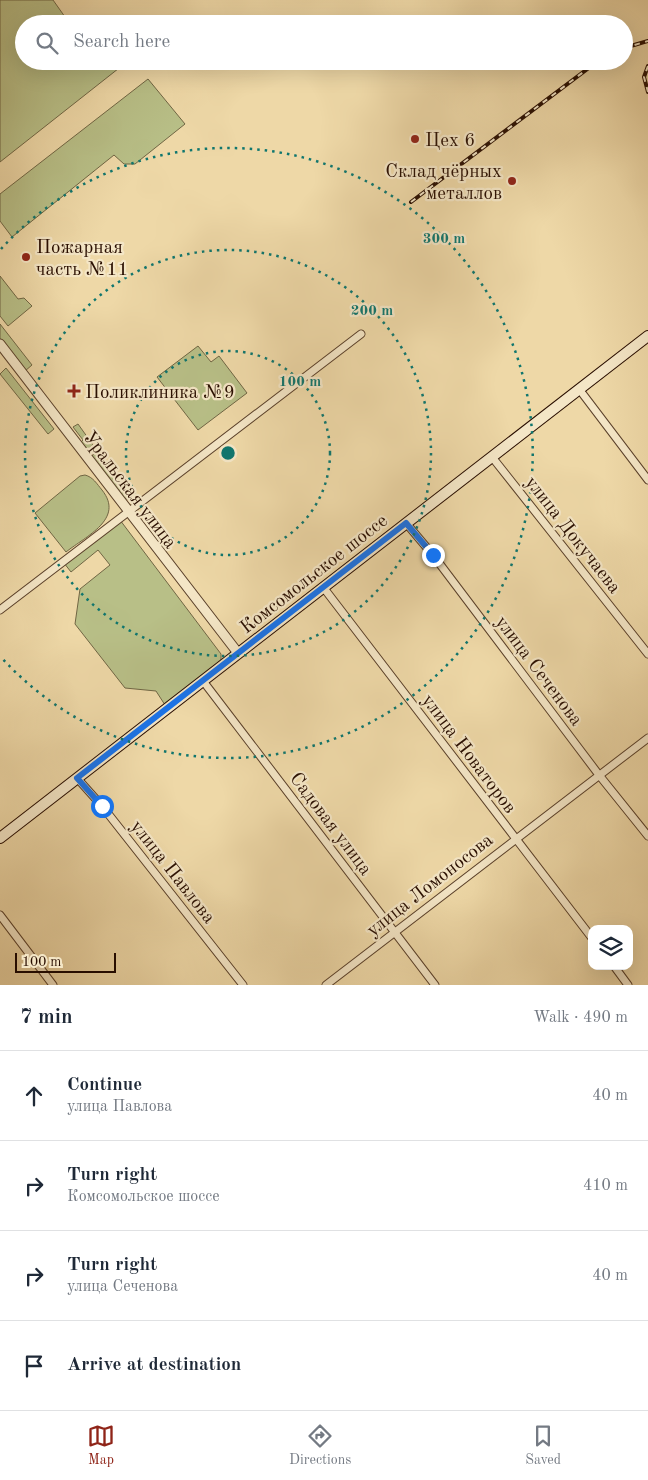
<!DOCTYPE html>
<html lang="en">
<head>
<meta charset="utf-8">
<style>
	:root { --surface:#fff; --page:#f6f6f7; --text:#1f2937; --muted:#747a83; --line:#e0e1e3; --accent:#8f2418 }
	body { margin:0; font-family:"Old Standard TT",serif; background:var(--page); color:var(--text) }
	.controls { position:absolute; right:15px; bottom:15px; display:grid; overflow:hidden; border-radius:10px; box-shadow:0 5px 20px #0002 }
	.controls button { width:45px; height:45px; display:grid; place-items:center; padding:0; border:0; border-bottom:1px solid var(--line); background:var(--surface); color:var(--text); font:25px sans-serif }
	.scale { position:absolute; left:15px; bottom:12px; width:101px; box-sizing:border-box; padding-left:5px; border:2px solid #290e00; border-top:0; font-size:14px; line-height:18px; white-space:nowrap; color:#290e00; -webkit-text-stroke:4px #f4e6c6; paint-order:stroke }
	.stop { position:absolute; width:15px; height:15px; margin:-11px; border:4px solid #1a73e8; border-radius:50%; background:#fff }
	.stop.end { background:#1a73e8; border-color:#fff; box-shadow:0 1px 5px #0008 }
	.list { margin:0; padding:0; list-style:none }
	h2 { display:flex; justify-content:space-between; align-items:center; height:65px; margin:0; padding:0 20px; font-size:21px }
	h2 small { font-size:16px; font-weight:400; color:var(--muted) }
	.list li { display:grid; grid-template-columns:32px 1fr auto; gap:15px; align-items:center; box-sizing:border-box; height:90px; padding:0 20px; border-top:1px solid var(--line) }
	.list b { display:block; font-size:19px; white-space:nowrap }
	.list p { margin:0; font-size:16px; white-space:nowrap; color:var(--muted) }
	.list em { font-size:16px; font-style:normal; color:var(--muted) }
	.icon { flex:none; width:28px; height:28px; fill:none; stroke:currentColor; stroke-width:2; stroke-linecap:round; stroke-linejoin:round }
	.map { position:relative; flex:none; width:648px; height:985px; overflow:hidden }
	.search { position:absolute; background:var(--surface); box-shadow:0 5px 20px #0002; left:15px; right:15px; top:15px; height:55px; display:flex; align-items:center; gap:12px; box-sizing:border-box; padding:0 18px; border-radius:28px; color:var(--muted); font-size:19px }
	.sheet { height:425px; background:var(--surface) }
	nav { display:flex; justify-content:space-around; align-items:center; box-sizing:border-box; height:70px; border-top:1px solid var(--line); background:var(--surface); font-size:14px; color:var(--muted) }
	nav a { display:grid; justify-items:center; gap:2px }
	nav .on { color:var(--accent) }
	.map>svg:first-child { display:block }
	.green { fill:#b8bf87; stroke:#706644 }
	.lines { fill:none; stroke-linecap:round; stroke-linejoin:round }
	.minor-casing { stroke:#5a402a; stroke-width:9 }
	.tertiary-casing { stroke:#5a402a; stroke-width:11 }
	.secondary-casing { stroke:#290e00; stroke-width:12 }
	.minor { stroke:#f4e6c6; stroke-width:7 }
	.tertiary { stroke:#f4e6c6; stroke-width:9 }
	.secondary { stroke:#f4e6c6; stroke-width:10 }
	.rail-casing { stroke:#290e00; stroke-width:4 }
	.rail { stroke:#f4e6c6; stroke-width:2; stroke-dasharray:5.5; stroke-linecap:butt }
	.route { stroke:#1a73e8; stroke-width:6 }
	.ring { fill:none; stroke:#0f766e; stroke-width:2.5; stroke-dasharray:2.5 5 }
	.poi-dot { fill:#8f2418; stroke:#f4e6c6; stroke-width:2 }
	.labels { text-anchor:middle; stroke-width:4.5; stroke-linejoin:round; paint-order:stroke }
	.poi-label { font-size:19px; fill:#290e00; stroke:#f4e6c6; text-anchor:start }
	.street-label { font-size:19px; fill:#290e00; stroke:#f4e6c6 }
	.centre { fill:#0f766e; stroke:#f4e6c6; stroke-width:2.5 }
	.ring-label { font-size:15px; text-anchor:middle; font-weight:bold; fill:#0f766e; stroke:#f4e6c6; stroke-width:4.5; stroke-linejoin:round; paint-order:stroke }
</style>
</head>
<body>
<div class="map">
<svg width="648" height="985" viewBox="0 0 648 985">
	<rect width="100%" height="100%" fill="#eed8a7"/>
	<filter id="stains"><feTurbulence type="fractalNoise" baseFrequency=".004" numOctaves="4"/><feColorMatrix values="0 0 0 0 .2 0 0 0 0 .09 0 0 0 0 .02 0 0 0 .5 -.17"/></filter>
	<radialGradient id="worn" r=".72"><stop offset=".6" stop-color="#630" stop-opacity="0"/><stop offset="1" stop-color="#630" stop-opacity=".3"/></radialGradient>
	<g class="green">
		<polygon points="0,0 53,0 70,24 24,24 24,61 128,61 0,162"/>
		<polygon points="148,79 185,124 135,164 124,164 114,155 12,237 0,221 0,194"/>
		<polygon points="0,276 18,299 24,298 32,306 8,326 0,316"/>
		<polygon points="0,324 32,365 25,371 0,339"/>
		<polygon points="198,346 211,362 219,356 247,393 198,430 157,377"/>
		<polygon points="6,368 54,429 48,434 0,374"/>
		<polygon points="78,424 93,445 85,451 79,444 83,440 73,427"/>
		<polygon points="98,451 135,500 121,498 90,457"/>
		<path d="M85,475C93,477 97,484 102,490C125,519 86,536 66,552L35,513L80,476Z"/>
		<polygon points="120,520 221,654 221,663 165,705 156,691 125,688 75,624 80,589 110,565 98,550 71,572 64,563"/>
	</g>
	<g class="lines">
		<defs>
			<g id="minor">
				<polyline points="579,389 648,480"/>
				<polyline points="492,457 648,654"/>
				<polyline points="406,523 433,555 599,775 648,836"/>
				<polyline points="323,587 592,938"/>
				<polyline points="0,610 361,334"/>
				<polyline points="203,681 435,985"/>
				<polyline points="77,778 102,806 243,985"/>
				<polyline points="0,915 53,985"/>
				<polyline points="614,966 628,985"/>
				<polyline points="326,985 648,738"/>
			</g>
			<polyline id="tertiary" points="0,344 238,653"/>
			<polyline id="secondary" points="0,838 648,336"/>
		</defs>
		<use href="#minor" class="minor-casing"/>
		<use href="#tertiary" class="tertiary-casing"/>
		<use href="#secondary" class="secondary-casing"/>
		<use href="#minor" class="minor"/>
		<use href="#tertiary" class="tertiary"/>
		<use href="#secondary" class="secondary"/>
		<defs>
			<g id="rail">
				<polyline points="624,48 648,41"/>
				<polyline points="648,66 644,77 648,92"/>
				<polyline points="411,202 598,61"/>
			</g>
		</defs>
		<use href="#rail" class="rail-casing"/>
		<use href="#rail" class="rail"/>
	</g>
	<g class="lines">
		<polyline class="route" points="102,806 77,778 406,523 433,555"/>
	</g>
	<g class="ring">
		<circle cx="228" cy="453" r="102"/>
		<circle cx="228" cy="453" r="203"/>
		<path d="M1 249A305 305 0 1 1 1 657"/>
	</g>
	<g class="poi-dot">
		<circle cx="415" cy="139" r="5"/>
		<circle cx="512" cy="181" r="5"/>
		<circle cx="26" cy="257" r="5"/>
		<path d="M71.5 383.5h5v5h5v5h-5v5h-5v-5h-5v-5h5z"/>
	</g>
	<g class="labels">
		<g class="poi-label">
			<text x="425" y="146">Цех 6</text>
			<text x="502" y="177" text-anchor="end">Склад чёрных<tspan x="502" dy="22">металлов</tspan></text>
			<text x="36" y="253">Пожарная<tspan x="36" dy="22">часть №11</tspan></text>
			<text x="85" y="398">Поликлиника №9</text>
		</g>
		<g class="street-label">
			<text transform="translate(131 489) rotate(53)" y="7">Уральская улица</text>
			<text transform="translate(574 534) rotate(52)" y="7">улица Докучаева</text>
			<text transform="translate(313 573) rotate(-38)" y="7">Комсомольское шоссе</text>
			<text transform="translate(540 670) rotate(53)" y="7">улица Сеченова</text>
			<text transform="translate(470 753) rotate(53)" y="7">улица Новаторов</text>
			<text transform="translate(332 823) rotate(53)" y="7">Садовая улица</text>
			<text transform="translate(174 871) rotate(52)" y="7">улица Павлова</text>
			<text transform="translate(429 884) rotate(-38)" y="7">улица Ломоносова</text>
		</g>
	</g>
	<circle cx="228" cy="453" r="8" class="centre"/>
	<g class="ring-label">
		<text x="444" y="243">300 m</text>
		<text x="372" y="315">200 m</text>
		<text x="300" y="386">100 m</text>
	</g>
	<rect width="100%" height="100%" filter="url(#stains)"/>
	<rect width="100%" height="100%" fill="url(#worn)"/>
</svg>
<div class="controls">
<button><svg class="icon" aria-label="layers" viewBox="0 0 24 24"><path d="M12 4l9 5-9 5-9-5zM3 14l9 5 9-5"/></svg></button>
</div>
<div class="scale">100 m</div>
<div class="stop" style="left:102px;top:806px"></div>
<div class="stop end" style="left:433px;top:555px"></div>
<div class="search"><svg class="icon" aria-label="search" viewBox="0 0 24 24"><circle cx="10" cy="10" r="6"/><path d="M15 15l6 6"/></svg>Search here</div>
</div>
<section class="sheet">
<h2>7 min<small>Walk · 490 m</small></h2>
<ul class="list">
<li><svg class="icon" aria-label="ahead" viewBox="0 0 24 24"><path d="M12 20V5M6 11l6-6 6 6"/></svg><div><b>Continue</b><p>улица Павлова</p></div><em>40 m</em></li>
<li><svg class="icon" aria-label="right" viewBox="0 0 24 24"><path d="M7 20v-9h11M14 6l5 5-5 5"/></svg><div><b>Turn right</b><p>Комсомольское шоссе</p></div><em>410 m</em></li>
<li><svg class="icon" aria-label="right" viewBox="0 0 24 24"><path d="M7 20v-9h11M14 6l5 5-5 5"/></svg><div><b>Turn right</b><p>улица Сеченова</p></div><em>40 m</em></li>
<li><svg class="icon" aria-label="arrive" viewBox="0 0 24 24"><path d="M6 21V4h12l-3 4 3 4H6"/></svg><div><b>Arrive at destination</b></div></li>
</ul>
</section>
<nav>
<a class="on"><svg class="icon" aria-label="map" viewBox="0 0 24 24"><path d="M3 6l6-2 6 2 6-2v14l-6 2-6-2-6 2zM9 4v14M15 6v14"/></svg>Map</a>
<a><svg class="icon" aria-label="directions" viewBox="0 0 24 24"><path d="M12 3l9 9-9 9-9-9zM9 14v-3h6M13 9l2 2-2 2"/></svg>Directions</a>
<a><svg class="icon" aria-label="saved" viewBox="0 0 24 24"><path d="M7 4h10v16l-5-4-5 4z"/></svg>Saved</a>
</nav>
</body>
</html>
